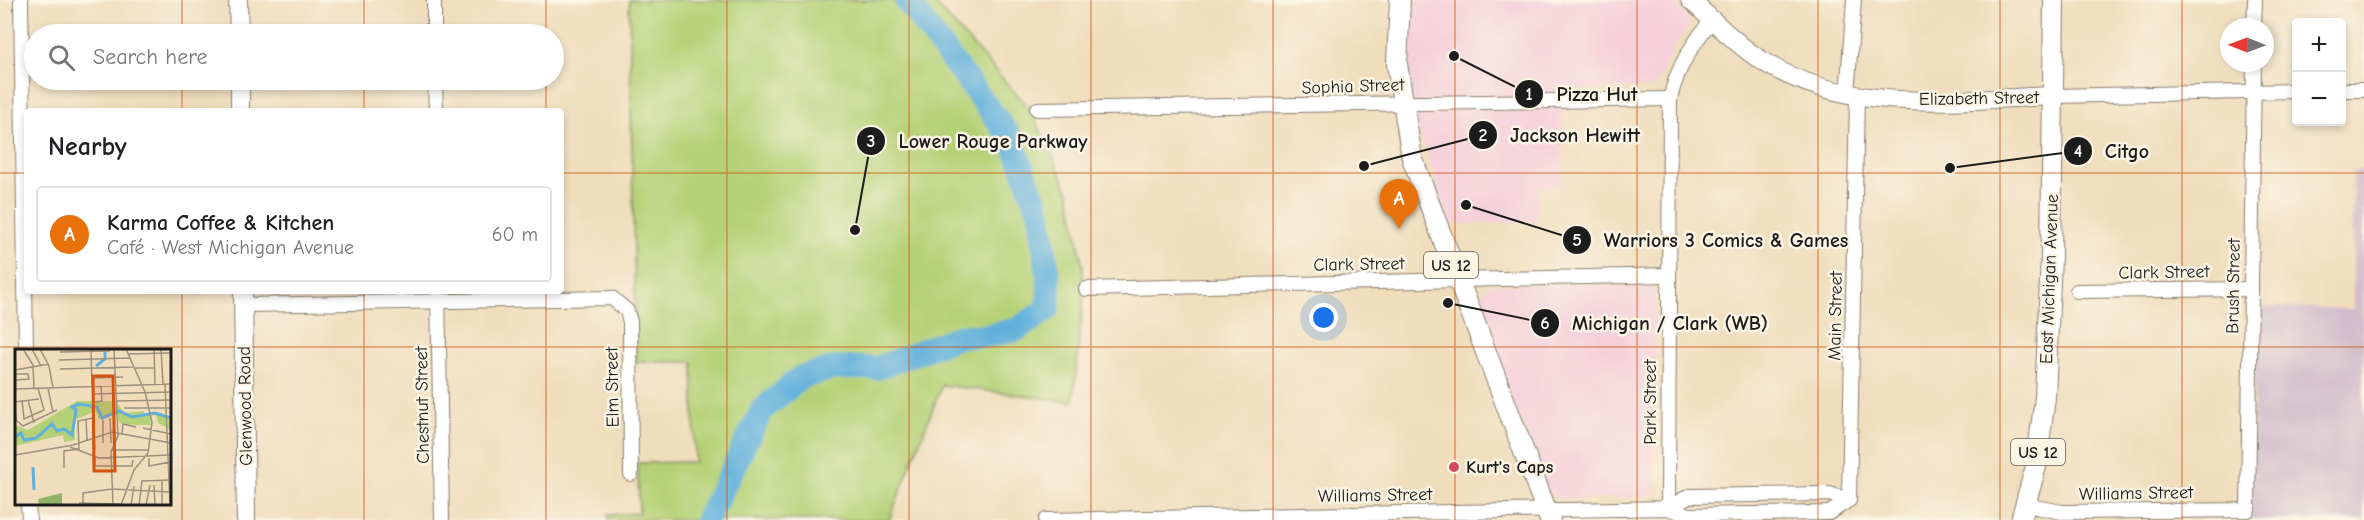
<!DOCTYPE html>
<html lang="en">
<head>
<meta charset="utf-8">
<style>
	:root { --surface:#fff; --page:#f2f2f2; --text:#202124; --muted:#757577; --line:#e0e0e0; --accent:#d1495b }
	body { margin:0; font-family:"Comic Neue",sans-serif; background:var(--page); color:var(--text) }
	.controls { position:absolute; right:18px; top:18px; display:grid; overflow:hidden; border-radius:6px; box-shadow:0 3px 9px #0003 }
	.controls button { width:54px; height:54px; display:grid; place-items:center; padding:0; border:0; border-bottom:2px solid var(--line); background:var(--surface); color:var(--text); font:30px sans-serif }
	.compass { position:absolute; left:2220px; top:18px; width:54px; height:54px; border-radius:50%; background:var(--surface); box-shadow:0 3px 9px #0003; rotate:271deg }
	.you { position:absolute; left:1324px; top:318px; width:21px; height:21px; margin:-15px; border:4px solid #fff; border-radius:50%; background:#1a73e8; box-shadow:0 0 0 9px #1a73e833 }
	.badge { display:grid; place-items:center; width:39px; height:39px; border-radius:50%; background:var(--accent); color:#fff; font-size:20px; font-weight:700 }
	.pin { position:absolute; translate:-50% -50px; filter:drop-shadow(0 2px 3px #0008) }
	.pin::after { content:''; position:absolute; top:32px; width:21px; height:18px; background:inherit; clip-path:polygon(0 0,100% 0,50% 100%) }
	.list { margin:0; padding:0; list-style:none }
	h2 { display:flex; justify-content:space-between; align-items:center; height:78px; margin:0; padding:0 24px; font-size:26px }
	h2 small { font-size:20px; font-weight:400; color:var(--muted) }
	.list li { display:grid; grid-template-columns:39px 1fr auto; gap:18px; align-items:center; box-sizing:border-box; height:96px; margin:0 12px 12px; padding:0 12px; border:2px solid var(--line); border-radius:6px }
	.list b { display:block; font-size:22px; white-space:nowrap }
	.list p { margin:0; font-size:20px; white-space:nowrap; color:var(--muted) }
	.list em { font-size:20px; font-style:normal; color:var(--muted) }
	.icon { flex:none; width:33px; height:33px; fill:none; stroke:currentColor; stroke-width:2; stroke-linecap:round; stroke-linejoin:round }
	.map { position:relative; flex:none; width:2364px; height:520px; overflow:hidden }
	.search { position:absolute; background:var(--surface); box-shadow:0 3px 9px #0003; left:24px; top:24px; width:540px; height:66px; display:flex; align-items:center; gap:15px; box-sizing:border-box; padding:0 21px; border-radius:33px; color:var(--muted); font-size:22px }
	.panel { position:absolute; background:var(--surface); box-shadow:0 3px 9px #0003; left:24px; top:108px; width:540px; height:186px; border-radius:6px }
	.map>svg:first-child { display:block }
	.built { fill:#f5cfda }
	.industrial { fill:#d1bdcb }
	.green { fill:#b5d177; stroke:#68764a; stroke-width:1.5 }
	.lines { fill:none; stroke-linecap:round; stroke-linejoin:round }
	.river { stroke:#61b0db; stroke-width:24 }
	.street-casing { stroke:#867c6c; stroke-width:16 }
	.secondary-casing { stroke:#867c6c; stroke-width:20 }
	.primary-casing { stroke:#867c6c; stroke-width:22 }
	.street { stroke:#fff; stroke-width:14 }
	.secondary { stroke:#fff; stroke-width:18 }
	.primary { stroke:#fff; stroke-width:20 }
	.grid { fill:none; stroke:#d4530e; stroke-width:1.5; stroke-opacity:0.55 }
	.poi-dot { fill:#d1495b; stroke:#fcf5e5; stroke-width:2 }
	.labels { text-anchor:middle; stroke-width:5; stroke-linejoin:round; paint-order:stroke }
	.shield { fill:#fcf5e5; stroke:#5f5d58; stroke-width:1.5 }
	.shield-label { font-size:16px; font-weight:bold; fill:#1c1c1c }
	.street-label { font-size:18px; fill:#1c1c1c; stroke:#fcf5e5 }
	.poi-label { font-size:18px; font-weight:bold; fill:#1c1c1c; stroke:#fcf5e5; text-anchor:start }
	.inset-river { fill:none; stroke:#61b0db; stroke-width:3 }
	.inset-road { fill:none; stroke:#9b907c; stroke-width:1.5 }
	.view { fill:#d4530e; fill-opacity:0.15; stroke:#d4530e; stroke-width:3 }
	.inset-edge { fill:none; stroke:#1c1c1c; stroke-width:3 }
	.leader { fill:none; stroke:#1c1c1c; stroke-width:2 }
	.callout-dot { fill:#1c1c1c; stroke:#fcf5e5; stroke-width:2 }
	.mark-label { font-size:18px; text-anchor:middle; font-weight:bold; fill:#fff }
	.callout-label { font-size:20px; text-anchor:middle; font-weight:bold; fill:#1c1c1c; stroke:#fcf5e5; stroke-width:5; stroke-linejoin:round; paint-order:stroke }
</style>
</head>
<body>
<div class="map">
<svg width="2364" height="520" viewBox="0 0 2364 520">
	<rect width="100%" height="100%" fill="#fcf5e5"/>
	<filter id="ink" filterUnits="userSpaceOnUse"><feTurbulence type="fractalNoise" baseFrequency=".0167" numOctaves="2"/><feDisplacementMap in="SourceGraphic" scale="12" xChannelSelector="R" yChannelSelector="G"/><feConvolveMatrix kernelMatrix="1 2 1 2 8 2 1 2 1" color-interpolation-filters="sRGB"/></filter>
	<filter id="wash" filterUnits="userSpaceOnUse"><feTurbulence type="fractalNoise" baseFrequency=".008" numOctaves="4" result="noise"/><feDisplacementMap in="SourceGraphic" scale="24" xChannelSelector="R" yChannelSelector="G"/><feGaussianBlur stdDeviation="1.35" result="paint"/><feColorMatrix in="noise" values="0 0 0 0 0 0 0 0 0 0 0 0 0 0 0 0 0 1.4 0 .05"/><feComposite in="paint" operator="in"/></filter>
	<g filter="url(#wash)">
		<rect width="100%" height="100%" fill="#efddbc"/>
		<g class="built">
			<polygon points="1413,0 1667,0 1686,16 1689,24 1671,52 1659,81 1652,88 1562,89 1562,186 1537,187 1537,221 1450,224 1422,139 1416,131 1409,79"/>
			<polygon points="1639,282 1651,285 1655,292 1654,492 1645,497 1557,499 1547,489 1482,317 1478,306 1479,295 1491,285"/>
		</g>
		<polygon class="industrial" points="2364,169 2364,520 2250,520 2257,307 2353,309 2353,170"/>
		<polygon class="green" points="629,0 939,0 937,6 1031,110 1069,192 1083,267 1083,301 1073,402 942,385 889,520 608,520 608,515 639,513 638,463 695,462 693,362 636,362"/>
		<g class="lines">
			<polyline class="river" points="707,520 762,410 801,377 835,368 877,368 961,336 985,336 1016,330 1048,309 1049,284 1040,214 1011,138 906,0"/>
		</g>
	</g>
	<g filter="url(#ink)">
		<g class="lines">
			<defs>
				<g id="street">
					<polyline points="21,0 26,350"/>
					<polyline points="434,0 434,34"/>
					<polyline points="2254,27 2255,0"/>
					<polyline points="435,80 436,111"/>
					<polyline points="2342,90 2364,90"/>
					<polyline points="1847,95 1854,0"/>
					<polyline points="2053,96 2296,91"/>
					<polyline points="1037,109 1670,99"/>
					<polyline points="1086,289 1668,275"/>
					<polyline points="438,291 442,518"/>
					<polyline points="2077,291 2251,289"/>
					<polyline points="243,305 612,298 627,311 630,322 631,474"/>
					<polyline points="1849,500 1857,96"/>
					<polyline points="28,504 29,520"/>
					<polyline points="2025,505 2062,512 2248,510 2254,63"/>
					<path d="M1668,508L1670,99C1678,65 1691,47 1712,19"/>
					<polyline points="1668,508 1689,496 1829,494 1849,500"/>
					<polyline points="1046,520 1668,508 1689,515 1829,513 1849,500"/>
				</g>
				<g id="secondary">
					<polyline points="238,0 239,34"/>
					<path d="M1690,0C1711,18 1730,38 1752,54C1837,116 1954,100 2053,96"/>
					<polyline points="240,80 240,111"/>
					<polyline points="243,291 246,520"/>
				</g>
				<g id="primary">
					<polyline points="1400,0 1397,64 1412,158 1550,520"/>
					<polyline points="2021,520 2036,466 2045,398 2051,257 2054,0"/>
				</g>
			</defs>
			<use href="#street" class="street-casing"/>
			<use href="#secondary" class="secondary-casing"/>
			<use href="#primary" class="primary-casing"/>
			<use href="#street" class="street"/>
			<use href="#secondary" class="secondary"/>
			<use href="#primary" class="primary"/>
		</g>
	</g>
	<path class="grid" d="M182,0V34M364,0V34M546,0V34M727,0V520M909,0V520M1091,0V520M1273,0V520M1455,0V520M1637,0V520M1818,0V520M2000,0V520M2182,0V520M182,80V111M364,80V111M546,80V111M0,173H27M561,173H2364M182,291V520M364,291V520M546,291V520M0,347H2364"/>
	<circle class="poi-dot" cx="1454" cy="467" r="6"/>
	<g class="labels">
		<g class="shield">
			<rect x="1424" y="252" width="54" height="26" rx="4.5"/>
			<rect x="2011" y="439" width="54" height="26" rx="4.5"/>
		</g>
		<g class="shield-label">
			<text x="1451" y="271">US 12</text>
			<text x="2038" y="458">US 12</text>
		</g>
		<g class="street-label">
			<text transform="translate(1353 86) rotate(-2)" y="6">Sophia Street</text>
			<text transform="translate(1979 98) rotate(-1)" y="6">Elizabeth Street</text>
			<text transform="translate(1359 264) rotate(-1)" y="6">Clark Street</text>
			<text transform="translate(2164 272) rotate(-1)" y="6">Clark Street</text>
			<text transform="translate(2049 279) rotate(-88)" y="6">East Michigan Avenue</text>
			<text transform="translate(2233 286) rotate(-89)" y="6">Brush Street</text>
			<text transform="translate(1835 316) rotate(-89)" y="6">Main Street</text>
			<text transform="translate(612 387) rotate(-91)" y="6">Elm Street</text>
			<text transform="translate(1650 402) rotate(-90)" y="6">Park Street</text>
			<text transform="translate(422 405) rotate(-91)" y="6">Chestnut Street</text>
			<text transform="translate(245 406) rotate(-91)" y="6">Glenwood Road</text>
			<text transform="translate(2136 493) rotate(-1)" y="6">Williams Street</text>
			<text transform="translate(1375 495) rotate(-1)" y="6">Williams Street</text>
		</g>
		<g class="poi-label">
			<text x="1466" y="473">Kurt's Caps</text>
		</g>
	</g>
	<g transform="translate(15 349)">
		<rect width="156" height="156" fill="#efddbc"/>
		<path d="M62,52H101L109,64L129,62V67L141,63L156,68V81L143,74L141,66L135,67L136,76H121L104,74L103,66L99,65L83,70V65L79,63L59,71L60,91L49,93L48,86L0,97V76L13,81Z" fill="#b5d177"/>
		<path d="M47,144V156H24L23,150Z" fill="#90b368"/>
		<path class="inset-river" d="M81,17L90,10V3M0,88L6,84L9,91L21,89L37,75L42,82L49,80L57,86L61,61L57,58L64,55L82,58L87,69L104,62L117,68L140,64L156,69M18,118L19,141"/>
		<path class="inset-road" d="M8,0L18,16L19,39M17,0L26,17M25,0L34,17L38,39M139,0L140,35M146,0L148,35M76,1L77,37M45,3L95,2M113,5L156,4M44,11L115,9M120,19H139M45,20L118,18M0,21L34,15M0,25H13L14,30L0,31M77,29L108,28M150,35L155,156M33,39L38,64M0,40L156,35M78,45L156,43M7,51L9,70L29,61L23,39M13,51L19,74M102,52L156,51M0,53L24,50M80,53L87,52L86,37M0,55L1,71L8,77L42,61M109,59H156M95,69L96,94M71,70L72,92M88,71V94M128,79L156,85M107,84L108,75L121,78M55,98L84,109L156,106M96,101H133M0,106L58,96L97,83L156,94M80,108V117H117L118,111M134,109V117L155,113M49,119V102L64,100L63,72L78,69L80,101M147,131V156M139,136L140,156M64,154L106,155M68,156V144L97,140L155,143M98,156L96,103L103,87L99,0M106,156L119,121L133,104L137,73L130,43L111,0M116,156L119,137M124,156L127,132L155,131M131,156L135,136"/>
		<path class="view" d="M78,27H98L100,122H79Z"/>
		<rect width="156" height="156" class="inset-edge"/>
	</g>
	<path class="leader" d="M1454 56L1529 94M1364 166L1483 135M855 230L871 141M1950 168L2078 151M1466 205L1577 240M1448 303L1545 323"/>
	<g class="callout-dot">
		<circle cx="1454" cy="56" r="6"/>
		<circle cx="1364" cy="166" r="6"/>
		<circle cx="855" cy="230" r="6"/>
		<circle cx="1950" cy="168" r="6"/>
		<circle cx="1466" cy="205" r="6"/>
		<circle cx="1448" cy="303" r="6"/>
		<circle cx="1529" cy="94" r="15"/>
		<circle cx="1483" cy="135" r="15"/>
		<circle cx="871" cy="141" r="15"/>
		<circle cx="2078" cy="151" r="15"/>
		<circle cx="1577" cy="240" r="15"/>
		<circle cx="1545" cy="323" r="15"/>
	</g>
	<g class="mark-label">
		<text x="1529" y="100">1</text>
		<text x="1483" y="141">2</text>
		<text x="871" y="147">3</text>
		<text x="2078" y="157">4</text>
		<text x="1577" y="246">5</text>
		<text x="1545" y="329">6</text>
	</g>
	<g class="callout-label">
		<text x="1597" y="101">Pizza Hut</text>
		<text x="1575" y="142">Jackson Hewitt</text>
		<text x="993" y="148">Lower Rouge Parkway</text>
		<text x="2127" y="158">Citgo</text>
		<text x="1726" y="247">Warriors 3 Comics &amp; Games</text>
		<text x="1670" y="330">Michigan / Clark (WB)</text>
	</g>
</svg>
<div class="controls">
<button>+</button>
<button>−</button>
</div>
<svg class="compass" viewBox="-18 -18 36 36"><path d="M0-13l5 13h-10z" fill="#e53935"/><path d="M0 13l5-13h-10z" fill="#757577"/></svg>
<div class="you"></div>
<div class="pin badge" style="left:1399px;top:229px;background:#e8710a">A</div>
<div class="search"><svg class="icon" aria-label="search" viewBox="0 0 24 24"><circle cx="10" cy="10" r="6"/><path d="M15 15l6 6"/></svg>Search here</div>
<section class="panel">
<h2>Nearby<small></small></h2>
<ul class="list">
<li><span class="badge" style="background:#e8710a">A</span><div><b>Karma Coffee &amp; Kitchen</b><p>Café · West Michigan Avenue</p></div><em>60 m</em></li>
</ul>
</section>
</div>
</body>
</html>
